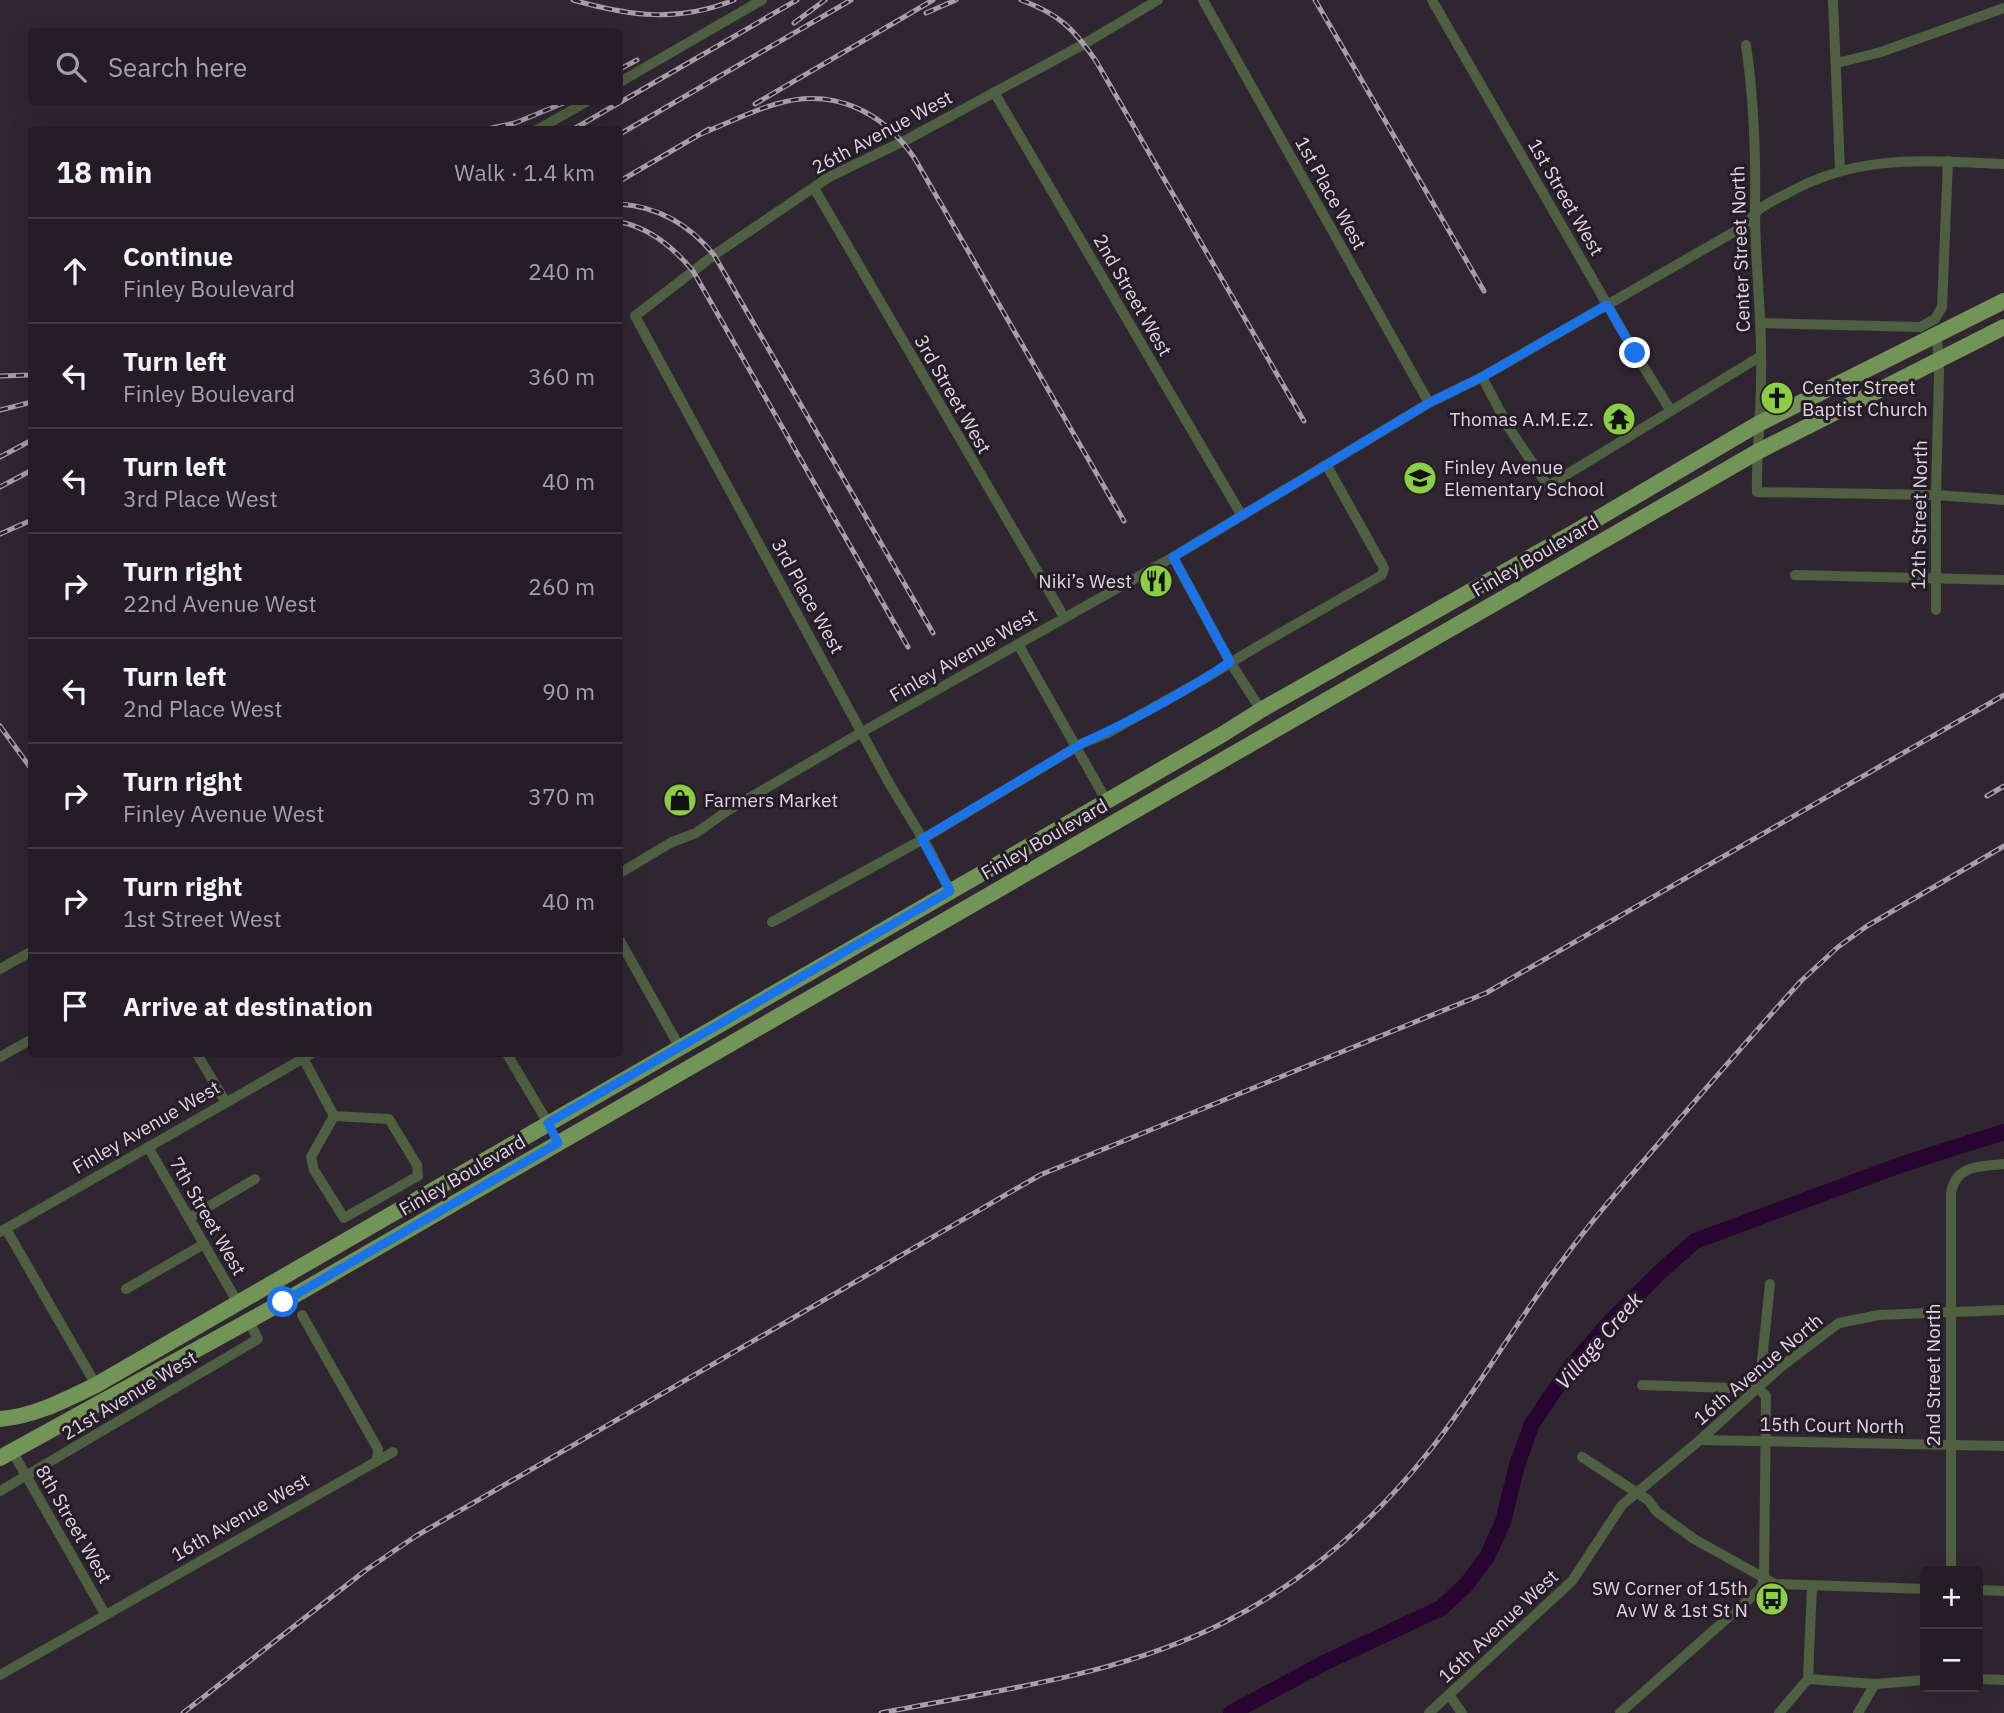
<!DOCTYPE html>
<html lang="en">
<head>
<meta charset="utf-8">
<style>
	:root { --surface:#241c26; --page:#2c252e; --text:#f1f3f6; --muted:#a3a1a7; --line:#413a43 }
	body { margin:0; font-family:"IBM Plex Sans",sans-serif; background:var(--page); color:var(--text) }
	.controls { position:absolute; right:21px; bottom:21px; display:grid; overflow:hidden; border-radius:7px; box-shadow:0 7px 28px #0002 }
	.controls button { width:63px; height:63px; display:grid; place-items:center; padding:0; border:0; border-bottom:2px solid var(--line); background:var(--surface); color:var(--text); font:35px sans-serif }
	.stop { position:absolute; width:21px; height:21px; margin:-16px; border:5px solid #1a73e8; border-radius:50%; background:#fff }
	.stop.end { background:#1a73e8; border-color:#fff; box-shadow:0 2px 7px #0008 }
	.list { margin:0; padding:0; list-style:none }
	h2 { display:flex; justify-content:space-between; align-items:center; height:91px; margin:0; padding:0 28px; font-size:30px }
	h2 small { font-size:23px; font-weight:400; color:var(--muted) }
	.list li { display:grid; grid-template-columns:46px 1fr auto; gap:21px; align-items:center; box-sizing:border-box; height:105px; padding:0 28px; border-top:2px solid var(--line) }
	.list b { display:block; font-size:26px; white-space:nowrap }
	.list p { margin:0; font-size:23px; white-space:nowrap; color:var(--muted) }
	.list em { font-size:23px; font-style:normal; color:var(--muted) }
	.icon { flex:none; width:38px; height:38px; fill:none; stroke:currentColor; stroke-width:2; stroke-linecap:round; stroke-linejoin:round }
	.map { position:relative; flex:none; width:2004px; height:1713px; overflow:hidden }
	.search { position:absolute; background:var(--surface); box-shadow:0 7px 28px #0002; left:28px; top:28px; width:595px; height:77px; display:flex; align-items:center; gap:18px; box-sizing:border-box; padding:0 24px; border-radius:7px; color:var(--muted); font-size:26px }
	.panel { position:absolute; background:var(--surface); box-shadow:0 7px 28px #0002; left:28px; top:126px; width:595px; height:931px; border-radius:7px }
	.map>svg:first-child { display:block }
	.lines { fill:none; stroke-linecap:round; stroke-linejoin:round }
	.river { stroke:#280430; stroke-width:16 }
	.street { stroke:#4f5f42; stroke-width:10 }
	.primary { stroke:#729456; stroke-width:16 }
	.rail-casing { stroke:#a69ea8; stroke-width:5 }
	.rail { stroke:#261c28; stroke-width:2.5; stroke-dasharray:8; stroke-linecap:butt }
	.route { stroke:#1a73e8; stroke-width:9 }
	.labels { text-anchor:middle; stroke-width:6; stroke-linejoin:round; paint-order:stroke }
	.street-label { font-size:19px; fill:#ded7e0; stroke:#261c28 }
	.poi-label { font-size:19px; fill:#ded7e0; stroke:#261c28; text-anchor:start }
	.water-label { font-size:21px; font-style:italic; fill:#efd2f6; stroke:#261c28 }
</style>
</head>
<body>
<div class="map">
<svg width="2004" height="1713" viewBox="0 0 2004 1713">
	<rect width="100%" height="100%" fill="#302632"/>
	<g class="lines">
		<polyline class="river" points="1231,1713 1324,1663 1441,1608 1466,1585 1487,1557 1503,1522 1517,1465 1532,1424 1569,1369 1610,1322 1660,1272 1695,1241 1903,1164 2004,1132"/>
		<g class="street">
			<polyline points="1203,0 1429,403"/>
			<polyline points="1432,0 1635,353 1671,411"/>
			<polyline points="1833,0 1840,170"/>
			<path d="M1746,45C1754,100 1756,155 1755,210C1755,267 1763,324 1761,380C1761,418 1756,455 1757,492L1936,495L2004,500"/>
			<polyline points="1837,63 1881,52 2004,8"/>
			<polyline points="620,82 762,0"/>
			<polyline points="994,92 1242,516"/>
			<polyline points="537,130 586,102"/>
			<polyline points="814,188 1064,617"/>
			<polyline points="1760,323 1920,327 1935,319 1942,307 1948,161"/>
			<polyline points="1482,377 1509,428 1548,486 1761,356"/>
			<polyline points="1173,557 1230,662 1261,710"/>
			<polyline points="1795,575 2004,580"/>
			<polyline points="1936,610 1936,495 1939,373 1937,336"/>
			<polyline points="1018,644 1106,800"/>
			<path d="M620,873L672,842L696,833L727,811L862,732L1173,557L1429,403L1482,377L1746,225C1758,206 1769,203 1788,193C1860,153 1925,161 2004,164"/>
			<polyline points="950,891 929,849 889,783 635,316 714,255 829,177 908,139 1084,44 1158,0"/>
			<polyline points="772,922 918,842 1083,743 1108,733 1204,679 1258,646 1382,575 1384,568 1327,466"/>
			<polyline points="620,941 679,1046"/>
			<polyline points="0,969 32,951"/>
			<polyline points="197,1054 225,1101"/>
			<polyline points="507,1054 548,1123"/>
			<polyline points="0,1057 32,1039"/>
			<polyline points="303,1058 334,1116 389,1119 417,1165 418,1176 344,1218 314,1170 311,1157 334,1116"/>
			<polyline points="148,1147 238,1303"/>
			<polyline points="189,1218 255,1179"/>
			<polyline points="6,1229 96,1385"/>
			<polyline points="0,1232 311,1054"/>
			<polyline points="126,1289 204,1244"/>
			<polyline points="302,1315 378,1449 377,1459"/>
			<polyline points="1642,1385 1759,1389"/>
			<polyline points="1700,1440 2004,1446"/>
			<polyline points="12,1451 105,1614"/>
			<polyline points="1582,1457 1648,1500 1657,1512 1694,1539 1775,1584 1925,1589"/>
			<polyline points="0,1491 258,1339 249,1322"/>
			<path d="M1951,1571V1193C1956,1164 1980,1167 2004,1164"/>
			<polyline points="1978,1590 2004,1591"/>
			<polyline points="0,1675 393,1452"/>
			<polyline points="1808,1679 1875,1684 1925,1680"/>
			<polyline points="1808,1679 1812,1586"/>
			<polyline points="1978,1679 2004,1680"/>
			<polyline points="1449,1695 1462,1713"/>
			<polyline points="1429,1713 1572,1581 1622,1505 1700,1440 1782,1366 1839,1323 1879,1315 2004,1310"/>
			<polyline points="1620,1713 1749,1599 1761,1588 1764,1579 1766,1396 1759,1389 1770,1284"/>
			<polyline points="1779,1713 1808,1679"/>
			<polyline points="1858,1713 1875,1684"/>
		</g>
		<g class="primary">
			<path d="M0,1419C35,1416 65,1400 96,1385L1223,734L1261,710L1573,533L1758,424L2004,301"/>
			<polyline points="0,1458 283,1302 1757,452 2004,327"/>
		</g>
		<defs>
			<g id="rail">
				<path d="M573,0C630,16 678,23 734,0"/>
				<path d="M1021,0C1059,14 1074,29 1096,61L1304,421"/>
				<polyline points="1315,0 1484,291"/>
				<polyline points="926,13 956,0"/>
				<polyline points="794,23 825,0"/>
				<polyline points="620,69 637,60"/>
				<polyline points="755,104 933,0"/>
				<polyline points="482,130 515,123 566,102"/>
				<polyline points="572,130 797,0"/>
				<polyline points="620,134 851,0"/>
				<path d="M701,134C726,124 751,111 776,104C833,87 883,111 915,159L1124,521"/>
				<polyline points="620,181 709,129"/>
				<path d="M620,204C659,207 689,224 714,255L933,633"/>
				<path d="M620,222C650,228 674,248 693,271L908,647"/>
				<polyline points="0,376 32,375"/>
				<polyline points="0,410 32,402"/>
				<polyline points="0,457 32,440"/>
				<polyline points="0,487 32,470"/>
				<polyline points="0,534 32,520"/>
				<polyline points="0,726 32,770"/>
				<polyline points="1987,796 2004,786"/>
				<polyline points="183,1713 366,1570 416,1536 1040,1175 1486,993 2004,695"/>
				<path d="M881,1713C997,1690 1119,1676 1225,1622C1306,1581 1375,1520 1431,1449C1479,1388 1518,1319 1565,1257C1594,1217 1627,1180 1659,1143C1706,1088 1753,1034 1801,981L1838,947L1867,926L2004,846"/>
			</g>
		</defs>
		<use href="#rail" class="rail-casing"/>
		<use href="#rail" class="rail"/>
	</g>
	<g class="lines">
		<path class="route" d="M283,1302L558,1143L548,1123L950,891L922,839L1083,743C1133,720 1184,693 1230,662L1173,557L1429,403L1482,377L1607,305L1635,353"/>
	</g>
	<defs>
		<symbol id="church-disc" viewBox="-11 -11 22 22"><circle r="9.5" fill="#8bce46" stroke="#261c28"/><path d="M-1.2-6h2.4v3.5h3.3v2.4h-3.3V6h-2.4V-.1h-3.3v-2.4h3.3Z" fill="#111"/></symbol>
		<symbol id="temple-disc" viewBox="-11 -11 22 22"><circle r="9.5" fill="#8bce46" stroke="#261c28"/><path d="M0-6L5-2H3V0L6.5 2.5H4V6H1.5V3h-3V6H-4V2.5H-6.5L-3 0V-2H-5Z" fill="#111"/></symbol>
		<symbol id="school-disc" viewBox="-11 -11 22 22"><circle r="9.5" fill="#8bce46" stroke="#261c28"/><path d="M0-5L7-2L0 1L-7-2ZM-4 1L0 2.5L4 1V4Q0 6-4 4Z" fill="#111"/></symbol>
		<symbol id="restaurant-disc" viewBox="-11 -11 22 22"><circle r="9.5" fill="#8bce46" stroke="#261c28"/><path d="M-5-6h1v4h1v-4h1v4h1v-4h1v5L-1.5 .5V6h-2V.5L-5-1ZM5-6V6H3V1.5H1.5Q1.5-4 5-6Z" fill="#111"/></symbol>
		<symbol id="shop-disc" viewBox="-11 -11 22 22"><circle r="9.5" fill="#8bce46" stroke="#261c28"/><path d="M-5-2.5h2.3a2.7 3.5 0 0 1 5.4 0H5L5.5 6h-11ZM-1.5-2.5h3a1.5 2.3 0 0 0-3 0Z" fill="#111"/></symbol>
		<symbol id="bus-disc" viewBox="-11 -11 22 22"><circle r="9.5" fill="#8bce46" stroke="#261c28"/><path d="M-5-6H5V4H4V6H2V4H-2V6H-4V4H-5ZM-3.5-4V0h7V-4ZM-3.5 1.2v1.5H-2V1.2ZM2 1.2v1.5H3.5V1.2Z" fill="#111"/></symbol>
	</defs>
	<g fill-rule="evenodd">
		<use href="#church-disc" x="1758" y="379" width="38" height="38"/>
		<use href="#temple-disc" x="1600" y="400" width="38" height="38"/>
		<use href="#school-disc" x="1401" y="459" width="38" height="38"/>
		<use href="#restaurant-disc" x="1137" y="562" width="38" height="38"/>
		<use href="#shop-disc" x="661" y="781" width="38" height="38"/>
		<use href="#bus-disc" x="1753" y="1580" width="38" height="38"/>
	</g>
	<g class="labels">
		<g class="street-label">
			<text transform="translate(882 132) rotate(-28)" y="7">26th Avenue West</text>
			<text transform="translate(1331 193) rotate(61)" y="7">1st Place West</text>
			<text transform="translate(1566 197) rotate(60)" y="7">1st Street West</text>
			<text transform="translate(1740 249) rotate(-92)" y="7">Center Street North</text>
			<text transform="translate(1133 295) rotate(60)" y="7">2nd Street West</text>
			<text transform="translate(953 394) rotate(60)" y="7">3rd Street West</text>
			<text transform="translate(1919 515) rotate(-89)" y="7">12th Street North</text>
			<text transform="translate(1535 556) rotate(-30)" y="7">Finley Boulevard</text>
			<text transform="translate(808 596) rotate(61)" y="7">3rd Place West</text>
			<text transform="translate(963 655) rotate(-30)" y="7">Finley Avenue West</text>
			<text transform="translate(1044 839) rotate(-30)" y="7">Finley Boulevard</text>
			<text transform="translate(146 1127) rotate(-30)" y="7">Finley Avenue West</text>
			<text transform="translate(462 1175) rotate(-30)" y="7">Finley Boulevard</text>
			<text transform="translate(208 1216) rotate(60)" y="7">7th Street West</text>
			<text transform="translate(1758 1369) rotate(-40)" y="7">16th Avenue North</text>
			<text transform="translate(1933 1375) rotate(-90)" y="7">2nd Street North</text>
			<text transform="translate(129 1395) rotate(-31)" y="7">21st Avenue West</text>
			<text transform="translate(1832 1425) rotate(1)" y="7">15th Court North</text>
			<text transform="translate(240 1517) rotate(-30)" y="7">16th Avenue West</text>
			<text transform="translate(74 1524) rotate(60)" y="7">8th Street West</text>
			<text transform="translate(1498 1626) rotate(-43)" y="7">16th Avenue West</text>
		</g>
		<g class="poi-label">
			<text x="1802" y="394">Center Street<tspan x="1802" dy="22">Baptist Church</tspan></text>
			<text x="1594" y="426" text-anchor="end">Thomas A.M.E.Z.</text>
			<text x="1444" y="474">Finley Avenue<tspan x="1444" dy="22">Elementary School</tspan></text>
			<text x="1132" y="588" text-anchor="end">Niki’s West</text>
			<text x="704" y="807">Farmers Market</text>
			<text x="1748" y="1595" text-anchor="end">SW Corner of 15th<tspan x="1748" dy="22">Av W &amp; 1st St N</tspan></text>
		</g>
		<g class="water-label">
			<text transform="translate(1599 1341) rotate(-49)" y="7">Village Creek</text>
		</g>
	</g>
</svg>
<div class="controls">
<button>+</button>
<button>−</button>
</div>
<div class="stop" style="left:283px;top:1302px"></div>
<div class="stop end" style="left:1635px;top:353px"></div>
<div class="search"><svg class="icon" aria-label="search" viewBox="0 0 24 24"><circle cx="10" cy="10" r="6"/><path d="M15 15l6 6"/></svg>Search here</div>
<section class="panel">
<h2>18 min<small>Walk · 1.4 km</small></h2>
<ul class="list">
<li><svg class="icon" aria-label="ahead" viewBox="0 0 24 24"><path d="M12 20V5M6 11l6-6 6 6"/></svg><div><b>Continue</b><p>Finley Boulevard</p></div><em>240 m</em></li>
<li><svg class="icon" aria-label="left" viewBox="0 0 24 24"><path d="M17 20v-9H6M10 6l-5 5 5 5"/></svg><div><b>Turn left</b><p>Finley Boulevard</p></div><em>360 m</em></li>
<li><svg class="icon" aria-label="left" viewBox="0 0 24 24"><path d="M17 20v-9H6M10 6l-5 5 5 5"/></svg><div><b>Turn left</b><p>3rd Place West</p></div><em>40 m</em></li>
<li><svg class="icon" aria-label="right" viewBox="0 0 24 24"><path d="M7 20v-9h11M14 6l5 5-5 5"/></svg><div><b>Turn right</b><p>22nd Avenue West</p></div><em>260 m</em></li>
<li><svg class="icon" aria-label="left" viewBox="0 0 24 24"><path d="M17 20v-9H6M10 6l-5 5 5 5"/></svg><div><b>Turn left</b><p>2nd Place West</p></div><em>90 m</em></li>
<li><svg class="icon" aria-label="right" viewBox="0 0 24 24"><path d="M7 20v-9h11M14 6l5 5-5 5"/></svg><div><b>Turn right</b><p>Finley Avenue West</p></div><em>370 m</em></li>
<li><svg class="icon" aria-label="right" viewBox="0 0 24 24"><path d="M7 20v-9h11M14 6l5 5-5 5"/></svg><div><b>Turn right</b><p>1st Street West</p></div><em>40 m</em></li>
<li><svg class="icon" aria-label="arrive" viewBox="0 0 24 24"><path d="M6 21V4h12l-3 4 3 4H6"/></svg><div><b>Arrive at destination</b></div></li>
</ul>
</section>
</div>
</body>
</html>
